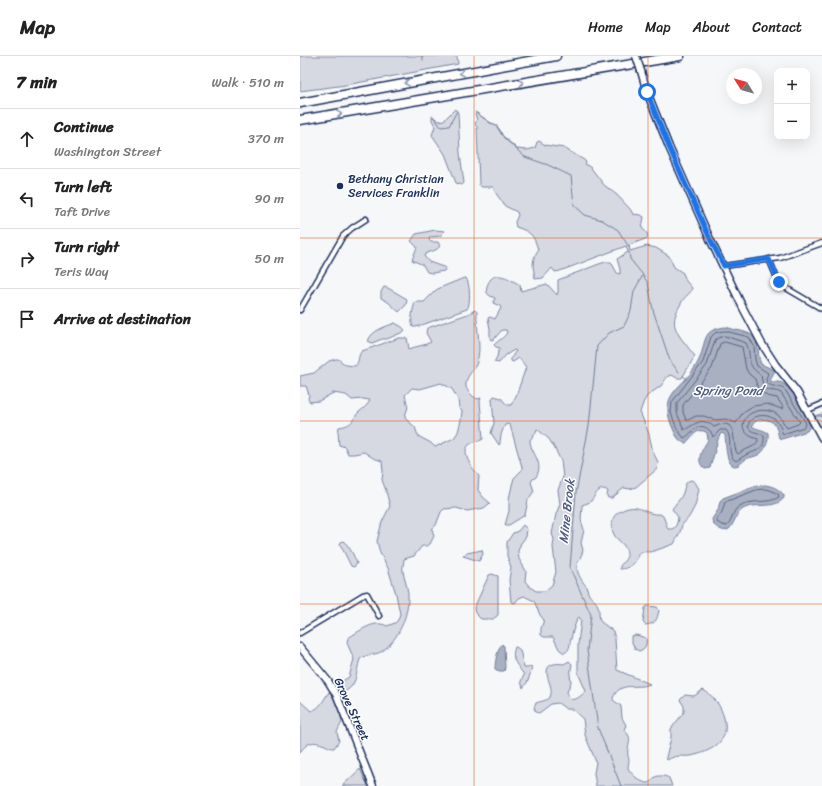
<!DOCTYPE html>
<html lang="en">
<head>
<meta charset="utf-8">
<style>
	:root { --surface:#fff; --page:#f6f6f6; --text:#222; --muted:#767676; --line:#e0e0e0 }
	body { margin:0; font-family:Sriracha,sans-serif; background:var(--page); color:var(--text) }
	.controls { position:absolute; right:12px; top:12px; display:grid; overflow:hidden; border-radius:8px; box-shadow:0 4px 16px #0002 }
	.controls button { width:36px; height:36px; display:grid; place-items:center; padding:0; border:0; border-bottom:1px solid var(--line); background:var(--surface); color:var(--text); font:20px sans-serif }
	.compass { position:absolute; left:426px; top:12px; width:36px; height:36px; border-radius:50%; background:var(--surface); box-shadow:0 4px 16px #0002; rotate:307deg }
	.stop { position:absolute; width:12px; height:12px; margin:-9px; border:3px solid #1a73e8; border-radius:50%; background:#fff }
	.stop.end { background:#1a73e8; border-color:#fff; box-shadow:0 1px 4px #0008 }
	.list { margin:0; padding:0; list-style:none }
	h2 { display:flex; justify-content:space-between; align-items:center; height:52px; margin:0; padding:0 16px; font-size:17px }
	h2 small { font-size:13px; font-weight:400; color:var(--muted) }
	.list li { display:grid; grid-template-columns:26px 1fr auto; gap:12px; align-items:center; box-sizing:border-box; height:60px; padding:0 16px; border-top:1px solid var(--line) }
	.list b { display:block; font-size:15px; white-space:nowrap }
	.list p { margin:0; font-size:13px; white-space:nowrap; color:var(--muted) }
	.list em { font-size:13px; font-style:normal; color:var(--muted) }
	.icon { flex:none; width:22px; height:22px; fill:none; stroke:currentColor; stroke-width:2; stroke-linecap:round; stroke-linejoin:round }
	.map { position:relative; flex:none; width:522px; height:730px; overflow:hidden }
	header { display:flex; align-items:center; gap:24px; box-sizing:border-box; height:56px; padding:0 20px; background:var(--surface); border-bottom:1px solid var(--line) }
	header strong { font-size:19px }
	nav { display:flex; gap:22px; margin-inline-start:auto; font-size:14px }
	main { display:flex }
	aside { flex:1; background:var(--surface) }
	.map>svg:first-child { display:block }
	.green { fill:#d6d9e2; stroke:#7884a0; fill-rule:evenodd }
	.water { fill:#a9b0c1; stroke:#707c99 }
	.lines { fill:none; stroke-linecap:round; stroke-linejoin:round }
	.shore { stroke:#546386; stroke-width:1 }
	.stream { stroke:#707c99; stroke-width:1 }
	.street-casing { stroke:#1b2f5e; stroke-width:7 }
	.secondary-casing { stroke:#1b2f5e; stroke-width:9 }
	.highway-casing { stroke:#1b2f5e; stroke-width:11 }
	.street { stroke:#fff; stroke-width:4 }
	.secondary { stroke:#fff; stroke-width:6 }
	.highway { stroke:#fff; stroke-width:8 }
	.secondary-bridge-casing { stroke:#1b2f5e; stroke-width:9; stroke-linecap:butt }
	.secondary-bridge { stroke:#fff; stroke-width:6 }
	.oneway { stroke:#8d97ae }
	.route { stroke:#1a73e8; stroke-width:5 }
	.grid { fill:none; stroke:#e8590c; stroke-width:1; stroke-opacity:0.55 }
	.poi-dot { fill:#1b2f5e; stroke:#fff; stroke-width:1.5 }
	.labels { text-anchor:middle; stroke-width:3; stroke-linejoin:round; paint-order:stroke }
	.poi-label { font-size:12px; fill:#1b2f5e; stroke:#fff; text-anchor:start }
	.street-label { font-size:12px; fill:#1b2f5e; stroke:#fff }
	.water-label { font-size:13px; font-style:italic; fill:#4d5c81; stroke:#fff }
</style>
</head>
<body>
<header>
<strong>Map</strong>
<nav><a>Home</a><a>Map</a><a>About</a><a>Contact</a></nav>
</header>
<main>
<aside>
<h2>7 min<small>Walk · 510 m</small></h2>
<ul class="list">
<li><svg class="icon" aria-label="ahead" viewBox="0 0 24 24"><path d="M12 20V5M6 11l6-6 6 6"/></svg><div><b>Continue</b><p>Washington Street</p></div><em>370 m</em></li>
<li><svg class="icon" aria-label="left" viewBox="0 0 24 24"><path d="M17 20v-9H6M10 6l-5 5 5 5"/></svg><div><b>Turn left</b><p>Taft Drive</p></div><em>90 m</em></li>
<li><svg class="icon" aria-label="right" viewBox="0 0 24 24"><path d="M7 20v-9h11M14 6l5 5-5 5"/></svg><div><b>Turn right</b><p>Teris Way</p></div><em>50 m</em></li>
<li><svg class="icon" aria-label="arrive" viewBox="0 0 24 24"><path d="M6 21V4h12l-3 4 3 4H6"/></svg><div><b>Arrive at destination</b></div></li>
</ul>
</aside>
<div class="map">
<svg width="522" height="730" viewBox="0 0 522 730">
	<rect width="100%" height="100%" fill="#f6f7f9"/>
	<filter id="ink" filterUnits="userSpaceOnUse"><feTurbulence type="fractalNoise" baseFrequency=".025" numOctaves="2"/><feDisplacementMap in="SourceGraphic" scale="8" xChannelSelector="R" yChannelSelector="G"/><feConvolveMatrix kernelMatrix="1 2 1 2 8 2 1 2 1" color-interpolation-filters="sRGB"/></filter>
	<g filter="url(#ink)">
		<g class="green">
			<polygon points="0,0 157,0 158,8 46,29 0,35"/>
			<polygon points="155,53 158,57 160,97 164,127 162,129 156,127 145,98 132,79 135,70 132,64 132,60 139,65 144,64"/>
			<path d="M177,57L190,67L195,68L200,74L202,79L217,93L227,94L235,92L237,86L239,85L245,89L264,92L284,104L286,106L285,108L291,112L304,129L317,139L330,153L333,158L341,159L344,161L342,172L347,177L348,182L329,189L330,195L347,190L356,192L369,200L374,211L383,217L386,225L392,232C391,238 386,239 383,244C373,261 370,269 384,286C388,291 391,296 395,300L382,322H377L372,319L367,321L361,330L348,339L344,345L340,356L349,378L353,396L358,406L357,413L336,431L330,433L324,432L312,442H308L307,440L308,435C299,429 296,439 291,445C289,447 285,448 282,449L281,464L284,474L281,487L283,494C282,500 278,504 277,509C276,517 283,527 288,532L287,533C289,543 295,542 298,550C300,555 298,561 301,566L313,575L315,583L317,614L350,628C337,634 320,624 313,642V644L321,650L322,662L326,669L324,674C335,683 326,689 328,700C330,704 328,708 328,712C330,717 341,727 347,727C351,727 352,723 355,721C359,719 366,720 369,722L372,730H296L294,717L296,706L285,679L283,663L272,653H266L258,647L251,648L239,657L236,656L234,652L236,647C240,645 248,645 250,641C254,632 247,625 247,616C247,607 257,607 264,608L269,605L272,608L270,619L271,626L267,636C270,650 280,641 286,635L278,617V588L281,564L279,561L277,563C275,569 272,577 271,583C269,589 271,594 264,597L259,593L253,581H244L241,579V572L244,564L240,559L234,545L224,540L219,542L215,547L211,546L209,524L211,511L207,500V486L213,477L218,475L223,469L227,473L226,481L221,487L218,495L219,503L226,515L225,525L230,531L236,535H245L252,529L256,516L253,491L254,483L252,478L256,458L260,448L258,434L263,421L261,405L255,393L249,383L237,373L236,376L230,384C230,397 245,406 236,421L233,423L231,426L234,435L228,444L225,459L209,469H205L209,455V443L212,429L214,422L222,414V411L210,369L206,368C202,373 200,382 200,388L199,389L191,377L194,367L192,343L194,340L201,342L207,349H211L216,340L226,311L219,302L213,306L211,305V302L216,295L214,294L206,299L199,307L194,306L197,301L198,296L200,292L196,291L194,289C198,284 205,282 207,276L206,274H202L194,283L191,284L190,282V273L188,262L190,261L195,263L201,252L200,250L193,247L195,242C193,241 191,241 189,239C183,235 189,221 196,220C205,219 213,225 220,229L221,235L247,228L257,239L258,236V224L299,208L306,206H311L317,217L320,218V213L317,203L328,196L326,190L260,215L255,216L252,212L243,222L235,223C233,209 231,206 238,194C234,179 231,176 216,171L215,166L218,159L217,156L205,150L195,136L193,131H182L179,129L177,71L175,68L177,64L175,58Z"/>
			<path d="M135,174L145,175L140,180L130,181L129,184L131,186H138L140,190C135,197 128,194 124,200L129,206L146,212L144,215L132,217L127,216L123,209L112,204L117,191L111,185L116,178Z"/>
			<path d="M164,222H166C170,227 171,248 167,253L116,271H113C110,264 113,253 115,246H124L136,234L142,231Z"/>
			<polygon points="84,231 88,232 107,243 106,249 99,256 88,246 81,242 81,236"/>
			<path d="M175,254L177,256C176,273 182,290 177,306C175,314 166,319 166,328C165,334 172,340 177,343L181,342L180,345L183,383C179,386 173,385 169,389C160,397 174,415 179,420L178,434L183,441L190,447L184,452L167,455L156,452L144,453L141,456L136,469L132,473L134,480L130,488L127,490H122L114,500L104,503C104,507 102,511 103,515C104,523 107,529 108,537C109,557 101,579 85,593C78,600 68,597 60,603C55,618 59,629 41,638L37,633L36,629L49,621L54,603L47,587L48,582C60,575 74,563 87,570L95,567L98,564L100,558L96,538L88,512L80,497L77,485L82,466L90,450L85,432L82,424L83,415L82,405L73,402L64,396L54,398H48L45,391L39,389L38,375L39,371C54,369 51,364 59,356C64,352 68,349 70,344L63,343L52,344L46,339L33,337L19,345L10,346L8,343L9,339L6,330H0V320L14,317L29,305L36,303H38L46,309L55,310C60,306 57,300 62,295L99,282H107L109,293C116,290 124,290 131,286L126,277L127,272L168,258ZM141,327L152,333L158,343L159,352L162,355L161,364L158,376L154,382L135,391L131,387L118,380L115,371L106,363L105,360L108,351L105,339L112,332L120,333Z"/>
			<path d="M95,267L102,271L105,274L103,276L87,283H82L72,287L68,285C72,274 85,271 95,267Z"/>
			<polygon points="522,358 522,373 514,362 517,359"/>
			<path d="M391,424L395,426L399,433L395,450L389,461L382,469L380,476L374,488C367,490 361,493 354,495C350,497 345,495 341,496C337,498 338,501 336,504C333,510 326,513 320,513V510C323,506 328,502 327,497C325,484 311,485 312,468C312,463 315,458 319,456C339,444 344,460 360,458L363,460L368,473C376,474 377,468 378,461L372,453C375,448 381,443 383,437C385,431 384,426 391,424Z"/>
			<path d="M43,485C49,489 54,500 57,507L54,511L51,510L40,488L41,486Z"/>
			<polygon points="182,494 183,498 179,505 163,500 167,497"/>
			<polygon points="192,518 198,520 198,559 193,563 181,563 175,557 174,552 189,519"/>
			<path d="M347,550L357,551L359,554C357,564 356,568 345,569L343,566L345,552Z"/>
			<path d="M336,579L346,582C347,589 345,593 339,595L335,593L331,584V580Z"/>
			<path d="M215,591H216L220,594L224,612H228L231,610L232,612L228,625L223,632L221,625L224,619C218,609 210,604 215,591Z"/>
			<path d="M403,634C414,640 421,650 424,662C431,686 410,696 391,700C380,701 378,698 367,704L366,701L371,682V673L384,656V650L380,644L385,639L394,640Z"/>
			<path d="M29,636L31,637L39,652L42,666L37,676L39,685L34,692C30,692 29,691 25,689C12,684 8,686 0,696V645L11,655C21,652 23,644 29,636Z"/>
			<polygon points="60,713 68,730 42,730"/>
		</g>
		<g class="water">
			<path d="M425,271C430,272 435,274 441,275C449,277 455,279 457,289C459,295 458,302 461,308L474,314V316L470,325C475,327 478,325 482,327C493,332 504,356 510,366V370L507,375L482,383L479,382C478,378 477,372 475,369C469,361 455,362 452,370C457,374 463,373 468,377C469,385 465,396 458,399C454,401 450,401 446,403C443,405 439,410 435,410C425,409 426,386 425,379L422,377L419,380L410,412L405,413C394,405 403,392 408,384L407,377C398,370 392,381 386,387C380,387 376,380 374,375C355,335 385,334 399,304C403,296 403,285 408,278C412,273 419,272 425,271Z"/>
			<path d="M465,429C473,430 479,433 484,439V442C474,454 456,446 443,453C431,460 434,487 413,468L412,463L418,454L420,445L423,442L455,430Z"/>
			<path d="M202,588L204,590L205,612L204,615H199L195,613C195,606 197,594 202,588Z"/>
		</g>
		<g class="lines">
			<g class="shore">
				<path d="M425,275L449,281L454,290L455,304L457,310L468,317L466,323L467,327C473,332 479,329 485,334L506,367L504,371L483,378C481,375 481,370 478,367C471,356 449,357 448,371C452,378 459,375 464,380C465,393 458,394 448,398C443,400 440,403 436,405C425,399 434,382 426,374H420L413,381C412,378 411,375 408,373C398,365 391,379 384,382L377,373L371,357L372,346L403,306L411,281L415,277Z"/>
				<path d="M425,280L446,287C453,301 444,308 461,319L463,330C469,337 475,333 481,337L500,366L498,368L487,372C483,367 482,363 478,359C466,350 443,354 443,371C445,378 451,381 458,383V385C453,393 446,392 438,398C430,391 441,358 414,371C401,360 396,368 384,374L377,357V347L407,309L415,284L418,282Z"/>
				<polygon points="425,286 442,291 446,313 449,318 455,323 458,333 467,340 477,342 483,351 482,353 467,348 453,350 443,356 436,367 426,363 415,364 404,360 396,360 388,364 386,364 383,356 383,349 412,312 420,288"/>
				<path d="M465,433L470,434L478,438L479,441C467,449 450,442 438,451C432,456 433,464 427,470L422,469L417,466V463L422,456L425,446L456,434Z"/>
			</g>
			<g class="stream">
				<polyline points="122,0 123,4"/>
				<polyline points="175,56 197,71 204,82 225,101 248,109 271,120 274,149 285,159 302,164 318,174 329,191"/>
				<polyline points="133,60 141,71 149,70 157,55"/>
				<polyline points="343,220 348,227 353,254 370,305 379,316"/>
				<polyline points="383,320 387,323"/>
				<polyline points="514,360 522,360"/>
				<polyline points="321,730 298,672 287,594 291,559 270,512 276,437 289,370 297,290 309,277 324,270 331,255 334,235 343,219 330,203 329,196"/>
			</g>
			<defs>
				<g id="street">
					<polyline points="469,203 477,222 481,229 522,253"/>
					<polyline points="424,210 480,202 522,187"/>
					<polyline points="0,254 43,180 52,172 66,163"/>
					<polyline points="508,354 522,348"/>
					<polyline points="0,577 63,539 67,538 79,560"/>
				</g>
				<g id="secondary">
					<polyline points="341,15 347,36 369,91 410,183 443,252 462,288 475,308 497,336 522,382"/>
					<polyline points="0,591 28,625 37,640 73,730"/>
				</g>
				<g id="highway">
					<polyline points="0,47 256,0"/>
					<polyline points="0,64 380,0"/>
				</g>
			</defs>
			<use href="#street" class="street-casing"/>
			<use href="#secondary" class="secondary-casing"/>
			<use href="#highway" class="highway-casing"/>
			<use href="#street" class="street"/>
			<use href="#secondary" class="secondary"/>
			<use href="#highway" class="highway"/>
			<defs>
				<polyline id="secondary-bridge" points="336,0 341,15"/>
			</defs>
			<use href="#secondary-bridge" class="secondary-bridge-casing"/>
			<use href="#secondary-bridge" class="secondary-bridge"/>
		</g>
		<defs><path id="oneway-chevron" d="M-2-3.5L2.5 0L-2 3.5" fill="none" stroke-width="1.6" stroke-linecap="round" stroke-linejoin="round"/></defs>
		<g class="oneway">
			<use href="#oneway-chevron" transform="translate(162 17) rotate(170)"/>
			<use href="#oneway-chevron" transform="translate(107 27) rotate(170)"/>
			<use href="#oneway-chevron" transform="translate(221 27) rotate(-10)"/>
			<use href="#oneway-chevron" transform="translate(39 58) rotate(-9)"/>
		</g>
	</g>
	<g class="lines" filter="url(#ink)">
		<polyline class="route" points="347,36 369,91 410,183 424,210 469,203 479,226"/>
	</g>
	<path class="grid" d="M174,0V730M348,0V730M0,182H522M0,365H522M0,548H522"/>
	<circle class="poi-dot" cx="40" cy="130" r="4"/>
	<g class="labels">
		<g class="poi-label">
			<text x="48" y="127">Bethany Christian<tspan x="48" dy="14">Services Franklin</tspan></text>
		</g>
		<g class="street-label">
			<text transform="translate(52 653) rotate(65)" y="4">Grove Street</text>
		</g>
		<g class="water-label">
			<text x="428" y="339">Spring Pond</text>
			<text transform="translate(266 455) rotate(-84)" y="5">Mine Brook</text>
		</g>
	</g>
</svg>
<div class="controls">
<button>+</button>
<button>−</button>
</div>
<svg class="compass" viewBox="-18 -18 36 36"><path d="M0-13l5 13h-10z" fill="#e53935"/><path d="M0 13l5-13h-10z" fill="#767676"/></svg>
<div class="stop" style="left:347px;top:36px"></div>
<div class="stop end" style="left:479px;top:226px"></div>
</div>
</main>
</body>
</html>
